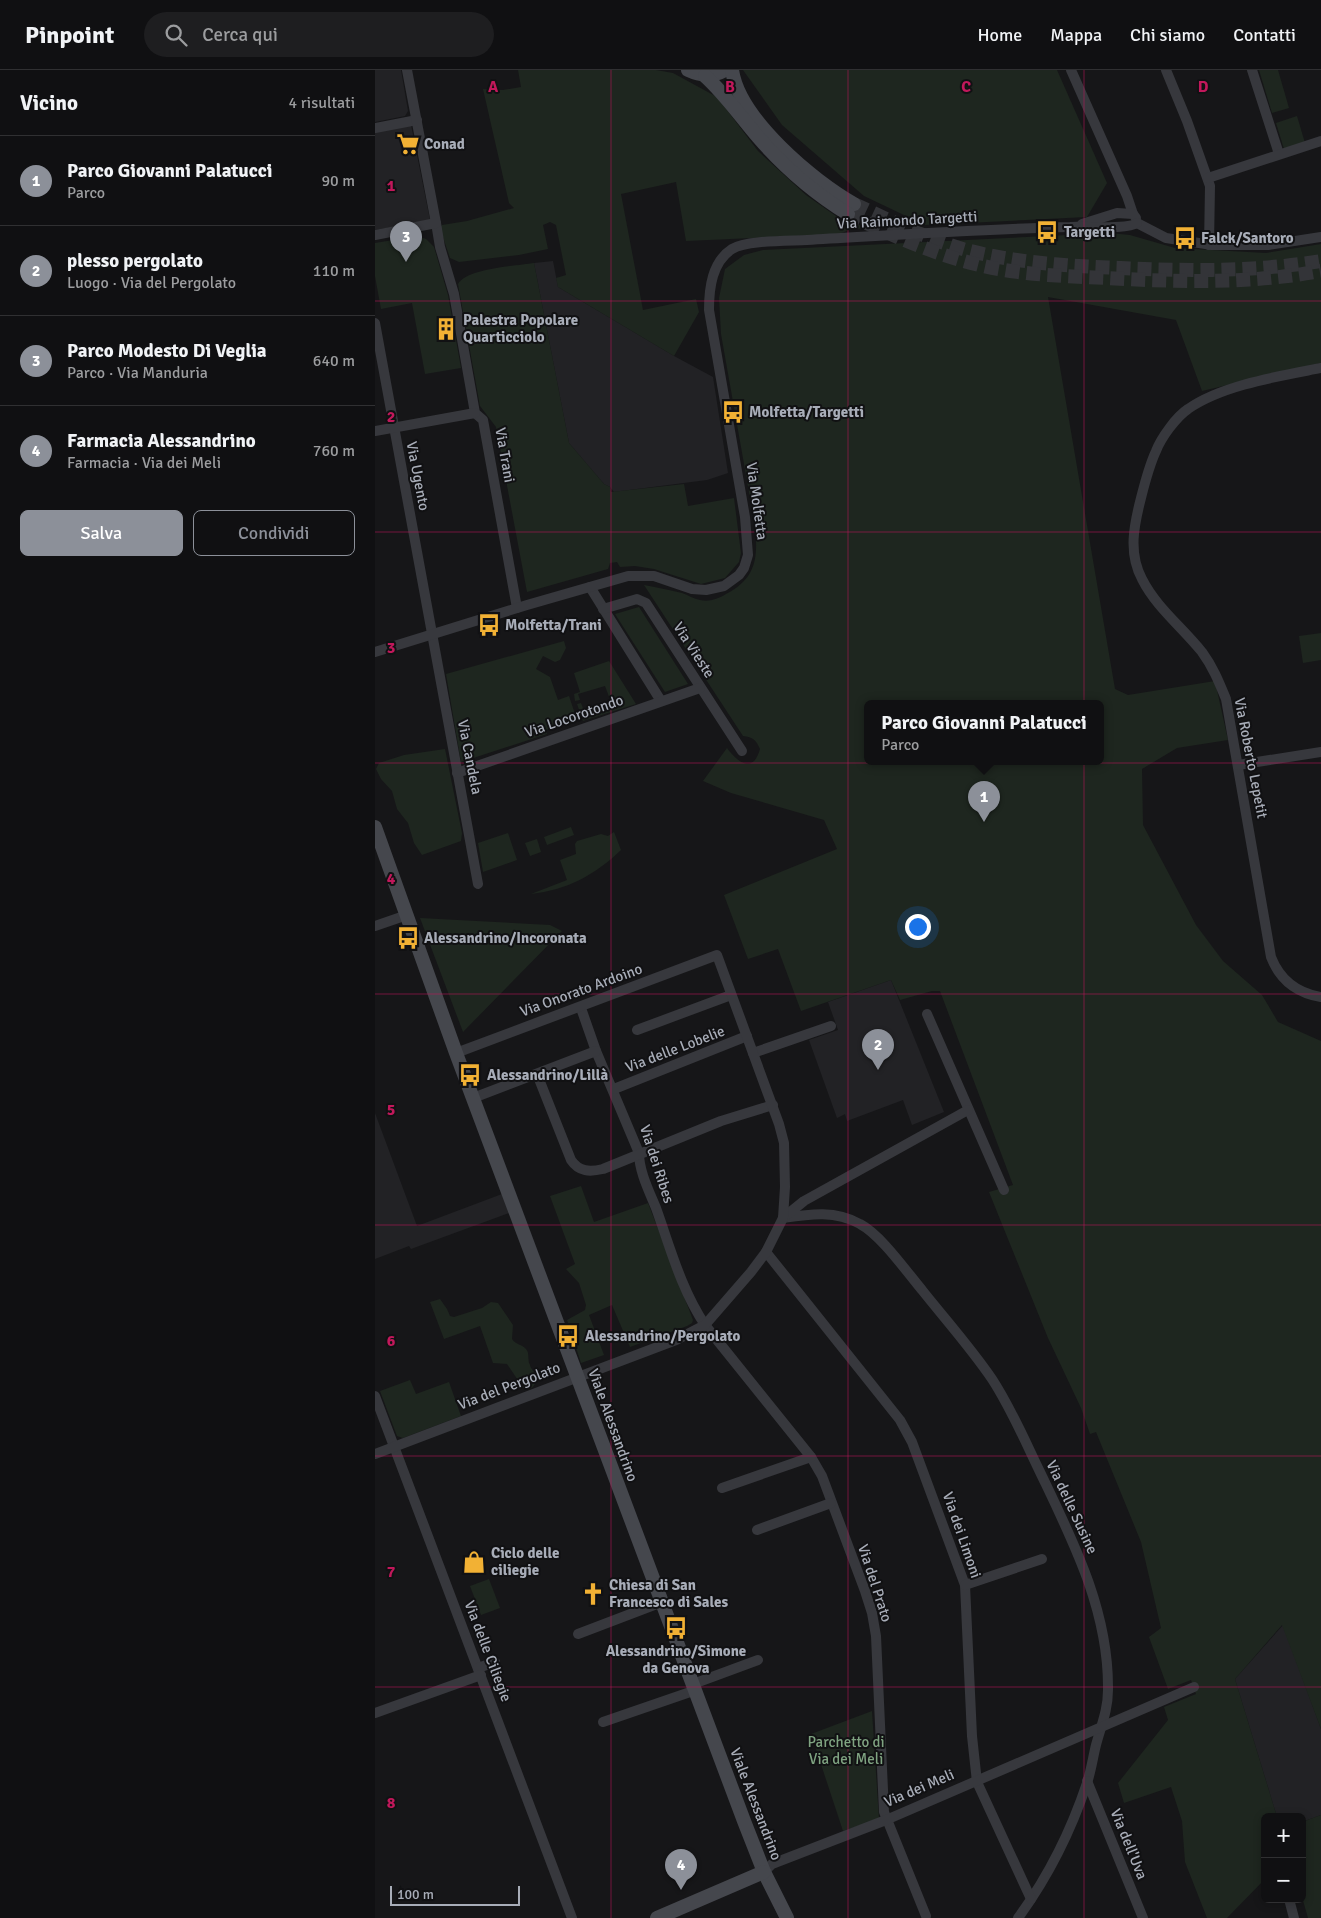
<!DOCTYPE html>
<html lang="it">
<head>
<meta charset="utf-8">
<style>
	:root { --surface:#101012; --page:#1e1e20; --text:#f1f3f6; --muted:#9c9d9f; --line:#303032; --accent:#8c9099 }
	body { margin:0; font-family:Signika,sans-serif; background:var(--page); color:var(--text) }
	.controls { position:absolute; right:15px; bottom:15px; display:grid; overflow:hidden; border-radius:8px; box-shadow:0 2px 8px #0003 }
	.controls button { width:45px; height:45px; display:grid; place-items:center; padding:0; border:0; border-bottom:1px solid var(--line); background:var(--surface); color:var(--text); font:25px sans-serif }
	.scale { position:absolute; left:15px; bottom:12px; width:130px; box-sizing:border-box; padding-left:5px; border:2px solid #a8adb8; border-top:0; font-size:14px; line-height:18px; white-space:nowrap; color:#a8adb8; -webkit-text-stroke:4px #111113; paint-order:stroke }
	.you { position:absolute; left:542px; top:856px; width:18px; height:18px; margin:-12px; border:4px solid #fff; border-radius:50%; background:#1a73e8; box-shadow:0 0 0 8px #1a73e833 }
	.badge { display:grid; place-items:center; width:32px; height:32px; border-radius:50%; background:var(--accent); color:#fff; font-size:16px; font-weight:700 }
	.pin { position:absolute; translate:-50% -41px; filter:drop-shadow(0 1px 2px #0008) }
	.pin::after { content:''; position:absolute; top:26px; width:18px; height:15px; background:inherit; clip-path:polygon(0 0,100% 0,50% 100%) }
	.popup { position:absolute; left:489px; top:630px; width:240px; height:65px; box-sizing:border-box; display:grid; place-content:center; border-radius:8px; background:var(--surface); filter:drop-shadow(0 1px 4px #0005); font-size:16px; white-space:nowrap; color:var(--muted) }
	.popup b { font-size:19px; color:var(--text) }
	.popup::after { content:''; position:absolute; left:50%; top:100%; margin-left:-10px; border:10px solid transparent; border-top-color:var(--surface) }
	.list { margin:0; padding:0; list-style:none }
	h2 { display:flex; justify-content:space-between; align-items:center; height:65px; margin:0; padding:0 20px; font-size:21px }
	h2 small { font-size:16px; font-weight:400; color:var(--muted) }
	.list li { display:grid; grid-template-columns:32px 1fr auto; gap:15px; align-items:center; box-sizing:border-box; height:90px; padding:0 20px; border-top:1px solid var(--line) }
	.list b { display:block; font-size:19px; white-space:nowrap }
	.list p { margin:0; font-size:16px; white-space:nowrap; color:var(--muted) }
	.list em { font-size:16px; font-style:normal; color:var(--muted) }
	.actions { display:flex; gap:10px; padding:15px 20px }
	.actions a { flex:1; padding:11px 0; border:1px solid var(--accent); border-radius:8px; text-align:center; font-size:18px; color:var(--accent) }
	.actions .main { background:var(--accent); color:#fff }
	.icon { flex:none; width:28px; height:28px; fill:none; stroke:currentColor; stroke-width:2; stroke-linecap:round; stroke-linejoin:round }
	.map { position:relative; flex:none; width:946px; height:1848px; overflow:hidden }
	header { display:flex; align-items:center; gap:30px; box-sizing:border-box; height:70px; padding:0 25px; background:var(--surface); border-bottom:1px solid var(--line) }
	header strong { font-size:24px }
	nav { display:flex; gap:28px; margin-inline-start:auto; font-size:18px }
	.search { width:350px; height:45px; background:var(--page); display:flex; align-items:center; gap:12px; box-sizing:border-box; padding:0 18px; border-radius:28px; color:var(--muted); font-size:19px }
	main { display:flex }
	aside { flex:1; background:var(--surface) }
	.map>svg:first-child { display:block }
	.built { fill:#222225 }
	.green { fill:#1e261f; fill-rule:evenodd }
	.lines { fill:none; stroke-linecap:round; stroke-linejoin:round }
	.secondary-tunnel { stroke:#333438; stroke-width:14; stroke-dasharray:14 7; stroke-linecap:butt }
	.street { stroke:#37383d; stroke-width:10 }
	.secondary { stroke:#45474d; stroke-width:14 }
	.grid { fill:none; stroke:#c2185b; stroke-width:1; stroke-opacity:0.55 }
	.labels { text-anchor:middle; stroke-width:4; stroke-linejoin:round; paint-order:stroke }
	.poi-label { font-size:15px; font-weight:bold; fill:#a8adb8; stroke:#111113; text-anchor:start }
	.street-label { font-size:15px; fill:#a8adb8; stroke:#111113 }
	.park-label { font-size:15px; fill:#7fa381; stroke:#111113 }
	.grid-label { font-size:16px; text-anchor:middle; font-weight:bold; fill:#c2185b; stroke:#111113; stroke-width:4; stroke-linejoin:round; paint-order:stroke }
</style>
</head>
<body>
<header>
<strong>Pinpoint</strong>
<div class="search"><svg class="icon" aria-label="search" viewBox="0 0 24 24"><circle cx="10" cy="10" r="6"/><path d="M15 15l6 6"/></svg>Cerca qui</div>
<nav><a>Home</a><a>Mappa</a><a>Chi siamo</a><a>Contatti</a></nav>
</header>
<main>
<aside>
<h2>Vicino<small>4 risultati</small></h2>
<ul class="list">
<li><span class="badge">1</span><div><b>Parco Giovanni Palatucci</b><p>Parco</p></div><em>90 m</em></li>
<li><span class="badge">2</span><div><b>plesso pergolato</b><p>Luogo · Via del Pergolato</p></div><em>110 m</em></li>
<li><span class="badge">3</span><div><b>Parco Modesto Di Veglia</b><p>Parco · Via Manduria</p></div><em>640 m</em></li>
<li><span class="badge">4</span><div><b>Farmacia Alessandrino</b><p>Farmacia · Via dei Meli</p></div><em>760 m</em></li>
</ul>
<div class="actions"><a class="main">Salva</a><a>Condividi</a></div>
</aside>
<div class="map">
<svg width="946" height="1848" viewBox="0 0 946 1848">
	<rect width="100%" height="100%" fill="#161618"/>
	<g class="built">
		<polygon points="0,0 26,0 33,41 30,46 0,52"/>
		<polygon points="36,55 55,150 0,160 0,62"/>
		<polygon points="178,191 183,217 299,286 338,307 353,403 332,410 239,422 235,417 229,414 194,373 159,193"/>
		<polygon points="516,910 569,1042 537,1055 528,1030 472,1051 470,1044 462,1048 434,970 463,960 453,932"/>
		<polygon points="0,1043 42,1156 127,1124 134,1143 36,1179 34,1176 0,1189"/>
		<polygon points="908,1555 946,1659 946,1745 927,1752 927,1747 902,1747 860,1609"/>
	</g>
	<g class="green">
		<polygon points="143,0 281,0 298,3 342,27 383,81 431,125 468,151 496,158 477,159 464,164 311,171 301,112 246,124 268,240 321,229 324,242 299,286 183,217 181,208 191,205 181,155 175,152 168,155 173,179 144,185 84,192 75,188 65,158 67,155 92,151 139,138 134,133 108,19 128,20 146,17"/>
		<polygon points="368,0 682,0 732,113 712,147 550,155 489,126 407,55"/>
		<polygon points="884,0 903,0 914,38 897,43"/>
		<polygon points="922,46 930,73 909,79 901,53"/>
		<path d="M734,163L755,165L800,178L891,183L946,174V293L827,321L801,250L673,227L740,619L753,625L840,611L853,670L802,678L767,699L768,755L821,855L848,891L887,925L903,952L946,971V1659L907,1555L860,1609L902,1747H890V1809L852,1848H832L810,1792L807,1751L796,1717L749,1733L743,1713L793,1650L789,1637L821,1624L816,1610L793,1619L774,1567L786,1558L766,1472L721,1362L715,1364L706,1338L673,1268L614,1122L638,1115L565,921H557L525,930L516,910L426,941L403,879L373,889L349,825L462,779L449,750L356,723L328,711L352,678C363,693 378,704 385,679C381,670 378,667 368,666L269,515C281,517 294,520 307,523C313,525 319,529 325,530C334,532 343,529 351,524C382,508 383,487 380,456L346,264L344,228L350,199L369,185L388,180ZM493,633H725V691H493Z"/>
		<polygon points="42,166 51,169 59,177 73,225 86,298 50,304 37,233 6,239 0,206 0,173"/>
		<path d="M159,193L194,373L229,414L235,417L236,422L309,414L313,436L359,428L366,483L364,492L350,508L326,514L279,499L260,496L245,497L242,492L235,493L233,499L152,522L121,357L105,336L83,214C92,198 141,196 159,193Z"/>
		<polygon points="264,537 313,614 290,622 240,544"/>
		<polygon points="946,563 946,590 928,593 924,566"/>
		<polygon points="189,571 191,578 185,590 180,592 168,586 161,599 175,607 183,630 194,626 202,650 171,660 172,664 86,692 71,604"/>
		<polygon points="234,591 261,634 208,651 202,634 206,633 209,641 236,632 230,616 203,624 205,630 200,631 199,624 205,622 199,603"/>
		<polygon points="70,679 87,763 86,771 47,785 39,773 33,753 22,739 17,721 6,709 1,699 4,693 29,685"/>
		<polygon points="196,757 199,765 172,775 169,767"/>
		<path d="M239,762L246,780C220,805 192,820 156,824L192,810L185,790L201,784L200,774L202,771L226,764L233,766Z"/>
		<polygon points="133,763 142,790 108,802 103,773"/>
		<polygon points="162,769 166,782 155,786 150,773"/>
		<polygon points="45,848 175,855 187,861 88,962"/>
		<polygon points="206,1116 219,1152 273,1133 318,1250 317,1253 312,1256 255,1277 237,1235 214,1245 229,1285 206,1293 192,1250 210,1240 211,1235 204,1213 191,1199 200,1194 175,1126"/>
		<path d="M65,1229L72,1239L75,1246L79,1247L107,1238L116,1232L123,1233L138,1255L137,1269C141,1275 147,1274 151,1279C155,1283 152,1290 155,1295C156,1300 160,1302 162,1306C161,1314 158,1321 149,1319L132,1294L118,1293L105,1256L69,1269L55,1232Z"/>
		<polygon points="35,1310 41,1324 74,1312 86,1346 28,1368 22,1366 5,1321"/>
		<polygon points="114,1509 125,1538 106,1545 95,1516"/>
		<polygon points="497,1641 504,1749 468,1761 436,1664"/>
		<polygon points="946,1745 946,1848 933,1848 927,1827 927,1752"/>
	</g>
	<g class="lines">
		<g class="secondary-tunnel">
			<path d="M479,134C516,151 552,169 591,180C642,193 694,196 746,198C813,201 879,202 946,191"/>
			<path d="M473,144C514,164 556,183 600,194C643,205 687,206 731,208C803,212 875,214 946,201"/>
		</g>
		<g class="street">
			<polyline points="696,0 752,126 758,144"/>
			<polyline points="791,0 812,51 835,116 834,175"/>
			<polyline points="877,0 904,84"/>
			<polyline points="0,58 42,50"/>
			<polyline points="833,108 946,71"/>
			<polyline points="61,153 65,177 79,224 100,343 108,350 142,538"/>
			<polyline points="762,153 791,168 837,175 893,175 946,167"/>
			<polyline points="707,154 742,143 758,144 761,148"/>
			<polyline points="0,165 61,153 32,0"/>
			<polyline points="0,253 103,814"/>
			<path d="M946,298C905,306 847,315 813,339C801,347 786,368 781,381C774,396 770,412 766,428C759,455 753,483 767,509C781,537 807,557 827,582C838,597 844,612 851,629L896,887C905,910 922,923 946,927"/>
			<polyline points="0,361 100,343"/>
			<polyline points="215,517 286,631"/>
			<polyline points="228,539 262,529 271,533 367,681"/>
			<path d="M0,582L152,535L253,506H279L317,519L331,520L349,516L364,505L369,498L373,485L370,447L334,240C334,218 337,192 357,179C371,170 414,171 432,170C520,165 607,159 695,157C710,156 752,160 762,153"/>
			<polyline points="863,695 946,682"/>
			<polyline points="82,703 325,618"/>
			<polyline points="0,856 32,845"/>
			<path d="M207,941L221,981L264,1083C264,1101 274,1121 281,1138C295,1177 306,1219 330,1255L436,1387L447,1406L490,1521L497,1543L501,1566L509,1742L551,1846"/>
			<polyline points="552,944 629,1120"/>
			<polyline points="262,960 356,925"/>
			<polyline points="378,983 456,956"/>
			<path d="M162,1004L196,1090C204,1102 215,1102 228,1099L346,1051L398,1035"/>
			<polyline points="239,1019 372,966"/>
			<polyline points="98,1028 221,981"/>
			<path d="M408,1148C435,1144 460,1140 485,1154C506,1165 531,1201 547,1220C570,1249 596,1278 617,1309C636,1338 650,1371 665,1402C698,1471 734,1541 733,1620C733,1640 726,1656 721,1675C718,1687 716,1701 712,1713C696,1761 673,1807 643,1848"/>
			<polyline points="408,1148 429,1131 593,1040"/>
			<polyline points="391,1182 525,1350 537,1372 590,1515 597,1666 602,1712 656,1829"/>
			<polyline points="0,1326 197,1848"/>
			<polyline points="0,1384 301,1270 330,1255 376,1202 391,1182 408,1148 410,1117 409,1073 404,1054 342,885 81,983"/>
			<polyline points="347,1418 436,1387"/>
			<polyline points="382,1460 456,1433"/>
			<polyline points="590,1515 667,1489"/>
			<polyline points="203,1564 287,1532"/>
			<polyline points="103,1598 120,1592"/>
			<polyline points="318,1614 383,1590"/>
			<polyline points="0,1643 106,1605"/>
			<polyline points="228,1652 321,1620"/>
			<polyline points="712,1711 768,1848"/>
			<polyline points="389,1802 397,1794 511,1750 819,1617"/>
			<polyline points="914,1829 919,1848"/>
		</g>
		<g class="secondary">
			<path d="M313,0C326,6 337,7 350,0"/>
			<path d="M357,0C364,49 438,111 479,134"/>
			<path d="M330,6C350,24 365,46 383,67C409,97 439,123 473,144"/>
			<polyline points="0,757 81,983 369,1751 389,1802 412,1848"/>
			<polyline points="282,1848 389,1802"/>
		</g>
	</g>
	<path class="grid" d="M236,0V1848M473,0V1848M709,0V1848M0,231H946M0,462H946M0,693H946M0,924H946M0,1155H946M0,1386H946M0,1617H946"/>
	<defs>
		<symbol id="supermarket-bare" viewBox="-9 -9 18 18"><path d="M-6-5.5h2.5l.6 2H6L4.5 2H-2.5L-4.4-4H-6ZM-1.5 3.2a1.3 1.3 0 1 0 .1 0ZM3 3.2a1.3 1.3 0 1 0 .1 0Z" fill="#f2b134" stroke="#111113" stroke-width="2.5" paint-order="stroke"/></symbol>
		<symbol id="bus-bare" viewBox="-9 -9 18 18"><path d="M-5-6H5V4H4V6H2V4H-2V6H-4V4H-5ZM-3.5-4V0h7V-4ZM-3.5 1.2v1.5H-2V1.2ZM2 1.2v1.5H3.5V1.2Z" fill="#f2b134" stroke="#111113" stroke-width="2.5" paint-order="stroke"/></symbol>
		<symbol id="building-bare" viewBox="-9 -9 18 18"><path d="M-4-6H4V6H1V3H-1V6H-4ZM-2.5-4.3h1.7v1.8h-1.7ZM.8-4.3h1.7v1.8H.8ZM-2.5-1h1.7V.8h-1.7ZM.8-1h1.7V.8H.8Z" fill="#f2b134" stroke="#111113" stroke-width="2.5" paint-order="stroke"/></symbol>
		<symbol id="shop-bare" viewBox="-9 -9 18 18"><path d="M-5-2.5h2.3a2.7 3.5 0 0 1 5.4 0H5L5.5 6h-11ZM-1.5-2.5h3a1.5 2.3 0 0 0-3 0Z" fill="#f2b134" stroke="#111113" stroke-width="2.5" paint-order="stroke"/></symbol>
		<symbol id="church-bare" viewBox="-9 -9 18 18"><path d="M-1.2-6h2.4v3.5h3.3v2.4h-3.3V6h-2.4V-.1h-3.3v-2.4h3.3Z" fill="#f2b134" stroke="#111113" stroke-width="2.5" paint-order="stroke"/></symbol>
	</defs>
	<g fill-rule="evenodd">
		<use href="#supermarket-bare" x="17" y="58" width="32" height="32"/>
		<use href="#bus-bare" x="656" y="146" width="32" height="32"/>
		<use href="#bus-bare" x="794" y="152" width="32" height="32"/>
		<use href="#building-bare" x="55" y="243" width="32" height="32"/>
		<use href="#bus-bare" x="342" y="326" width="32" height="32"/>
		<use href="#bus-bare" x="98" y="539" width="32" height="32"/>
		<use href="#bus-bare" x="17" y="852" width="32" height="32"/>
		<use href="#bus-bare" x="79" y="989" width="32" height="32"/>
		<use href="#bus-bare" x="177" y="1250" width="32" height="32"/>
		<use href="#shop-bare" x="83" y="1476" width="32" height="32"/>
		<use href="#church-bare" x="202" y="1508" width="32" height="32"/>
		<use href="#bus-bare" x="285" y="1542" width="32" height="32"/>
	</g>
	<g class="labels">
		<g class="poi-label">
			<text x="49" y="79">Conad</text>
			<text x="689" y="167">Targetti</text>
			<text x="826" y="173">Falck/Santoro</text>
			<text x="88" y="255">Palestra Popolare<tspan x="88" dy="17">Quarticciolo</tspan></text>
			<text x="374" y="347">Molfetta/Targetti</text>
			<text x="130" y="560">Molfetta/Trani</text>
			<text x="49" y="873">Alessandrino/Incoronata</text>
			<text x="112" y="1010">Alessandrino/Lillà</text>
			<text x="210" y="1271">Alessandrino/Pergolato</text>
			<text x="116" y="1488">Ciclo delle<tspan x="116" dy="17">ciliegie</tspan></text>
			<text x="234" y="1520">Chiesa di San<tspan x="234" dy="17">Francesco di Sales</tspan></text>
			<text x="301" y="1586" text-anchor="middle">Alessandrino/Simone<tspan x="301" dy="17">da Genova</tspan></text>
		</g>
		<g class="street-label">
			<text transform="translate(532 150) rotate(-3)" y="5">Via Raimondo Targetti</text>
			<text transform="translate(130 385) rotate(80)" y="5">Via Trani</text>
			<text transform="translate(43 406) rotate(79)" y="5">Via Ugento</text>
			<text transform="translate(382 431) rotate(82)" y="5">Via Molfetta</text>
			<text transform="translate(319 580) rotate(57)" y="5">Via Vieste</text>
			<text transform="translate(199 646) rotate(-19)" y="5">Via Locorotondo</text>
			<text transform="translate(95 687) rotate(79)" y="5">Via Candela</text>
			<text transform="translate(876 688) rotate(79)" y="5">Via Roberto Lepetit</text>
			<text transform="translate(206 920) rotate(-20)" y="5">Via Onorato Ardoino</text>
			<text transform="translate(300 979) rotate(-21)" y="5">Via delle Lobelie</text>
			<text transform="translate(282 1094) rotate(72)" y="5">Via dei Ribes</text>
			<text transform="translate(134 1316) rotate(-21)" y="5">Via del Pergolato</text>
			<text transform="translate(238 1355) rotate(70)" y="5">Viale Alessandrino</text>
			<text transform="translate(697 1437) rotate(65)" y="5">Via delle Susine</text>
			<text transform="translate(587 1465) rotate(71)" y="5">Via dei Limoni</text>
			<text transform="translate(500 1513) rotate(72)" y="5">Via del Prato</text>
			<text transform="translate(113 1581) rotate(69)" y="5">Via delle Ciliegie</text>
			<text transform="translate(544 1718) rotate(-23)" y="5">Via dei Meli</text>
			<text transform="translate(381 1734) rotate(69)" y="5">Viale Alessandrino</text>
			<text transform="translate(754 1774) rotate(68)" y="5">Via dell'Uva</text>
		</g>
		<g class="park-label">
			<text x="471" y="1677">Parchetto di<tspan x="471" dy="17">Via dei Meli</tspan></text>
		</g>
	</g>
	<g class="grid-label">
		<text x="118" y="22">A</text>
		<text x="355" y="22">B</text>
		<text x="591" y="22">C</text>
		<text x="828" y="22">D</text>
		<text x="16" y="121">1</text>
		<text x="16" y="352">2</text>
		<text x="16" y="583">3</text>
		<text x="16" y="814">4</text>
		<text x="16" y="1045">5</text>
		<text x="16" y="1276">6</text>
		<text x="16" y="1507">7</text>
		<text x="16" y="1738">8</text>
	</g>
</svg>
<div class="controls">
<button>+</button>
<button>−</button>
</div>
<div class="scale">100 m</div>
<div class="you"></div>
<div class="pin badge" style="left:609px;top:752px">1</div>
<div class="popup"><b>Parco Giovanni Palatucci</b>Parco</div>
<div class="pin badge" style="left:503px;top:1000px">2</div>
<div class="pin badge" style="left:31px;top:192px">3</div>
<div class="pin badge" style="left:306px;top:1820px">4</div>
</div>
</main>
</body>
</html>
